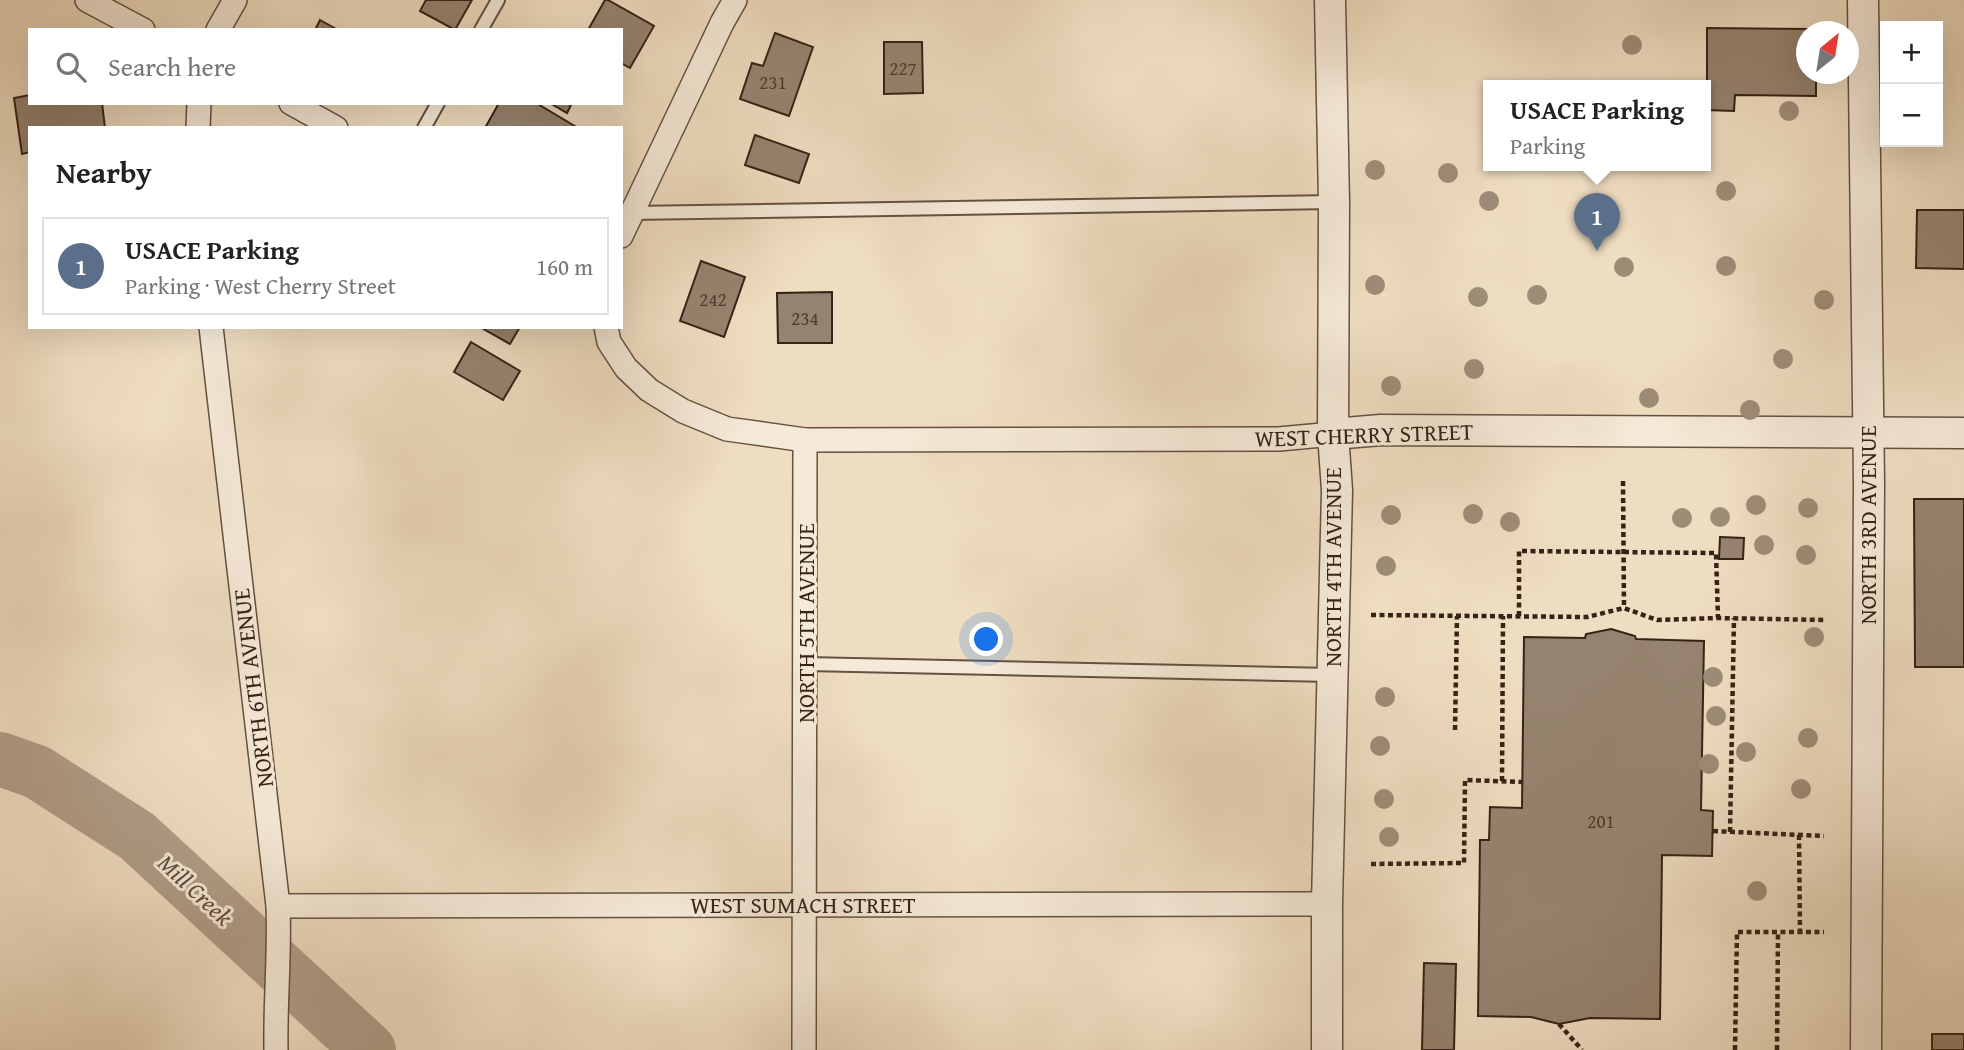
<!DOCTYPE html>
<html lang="en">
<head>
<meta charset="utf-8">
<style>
	:root { --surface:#fff; --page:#f2f2f2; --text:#222; --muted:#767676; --line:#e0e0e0; --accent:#b45309 }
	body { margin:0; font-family:"Gentium Book Plus",serif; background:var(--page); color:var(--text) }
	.controls { position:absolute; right:21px; top:21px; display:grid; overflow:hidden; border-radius:0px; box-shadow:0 7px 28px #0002 }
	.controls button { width:63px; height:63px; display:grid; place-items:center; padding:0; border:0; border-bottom:2px solid var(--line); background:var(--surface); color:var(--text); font:35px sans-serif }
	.compass { position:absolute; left:1796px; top:21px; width:63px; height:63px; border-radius:50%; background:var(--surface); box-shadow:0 7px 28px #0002; rotate:30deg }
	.you { position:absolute; left:987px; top:640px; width:24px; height:24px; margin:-18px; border:5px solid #fff; border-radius:50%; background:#1a73e8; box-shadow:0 0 0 10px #1a73e833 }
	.badge { display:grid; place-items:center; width:46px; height:46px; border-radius:50%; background:var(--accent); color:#fff; font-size:23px; font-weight:700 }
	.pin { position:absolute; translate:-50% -58px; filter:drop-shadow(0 2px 4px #0008) }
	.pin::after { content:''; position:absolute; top:37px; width:24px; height:21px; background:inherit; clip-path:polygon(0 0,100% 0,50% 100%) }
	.popup { position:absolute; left:1483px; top:80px; width:228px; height:91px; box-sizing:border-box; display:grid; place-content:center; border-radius:0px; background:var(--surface); filter:drop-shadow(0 2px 5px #0005); font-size:23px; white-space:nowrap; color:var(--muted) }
	.popup b { font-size:26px; color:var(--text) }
	.popup::after { content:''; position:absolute; left:50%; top:100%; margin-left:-14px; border:14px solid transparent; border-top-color:var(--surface) }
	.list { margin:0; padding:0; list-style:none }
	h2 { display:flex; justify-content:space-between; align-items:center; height:91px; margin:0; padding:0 28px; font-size:30px }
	h2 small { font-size:23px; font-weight:400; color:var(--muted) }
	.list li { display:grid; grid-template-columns:46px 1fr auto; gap:21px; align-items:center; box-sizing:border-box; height:98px; margin:0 14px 14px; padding:0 14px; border:2px solid var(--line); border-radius:0px }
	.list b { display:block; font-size:26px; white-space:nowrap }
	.list p { margin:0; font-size:23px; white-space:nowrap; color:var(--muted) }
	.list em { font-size:23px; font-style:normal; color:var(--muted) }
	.icon { flex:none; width:38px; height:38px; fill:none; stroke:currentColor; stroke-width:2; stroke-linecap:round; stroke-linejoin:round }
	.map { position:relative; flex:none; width:1964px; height:1050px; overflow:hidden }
	.search { position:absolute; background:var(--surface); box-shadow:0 7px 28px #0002; left:28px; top:28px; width:595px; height:77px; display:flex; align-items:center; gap:18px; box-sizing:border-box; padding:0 24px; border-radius:0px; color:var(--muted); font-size:26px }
	.panel { position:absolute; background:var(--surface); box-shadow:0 7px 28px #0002; left:28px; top:126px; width:595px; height:203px; border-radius:0px }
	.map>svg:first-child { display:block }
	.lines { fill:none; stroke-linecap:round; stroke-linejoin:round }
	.river { stroke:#b09d87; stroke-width:54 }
	.building { fill:#96836f; stroke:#362216; stroke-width:2 }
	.service-casing { stroke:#645141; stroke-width:16 }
	.minor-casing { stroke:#645141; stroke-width:26 }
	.tertiary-casing { stroke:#645141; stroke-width:33 }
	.path { stroke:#362216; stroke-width:4.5; stroke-dasharray:5 3.5; stroke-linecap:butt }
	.service { stroke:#f5e9d7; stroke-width:12 }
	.minor { stroke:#f5e9d7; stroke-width:23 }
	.tertiary { stroke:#f5e9d7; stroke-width:30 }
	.tree { fill:#9e8c77 }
	.labels { text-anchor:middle; stroke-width:6; stroke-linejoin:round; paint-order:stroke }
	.number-label { font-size:19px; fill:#4e3a2c }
	.street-label { font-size:23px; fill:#362216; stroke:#f5e9d7 }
	.water-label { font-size:24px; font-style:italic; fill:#614d3e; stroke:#f5e9d7 }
</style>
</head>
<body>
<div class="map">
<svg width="1964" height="1050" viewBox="0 0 1964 1050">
	<rect width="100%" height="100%" fill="#efddc1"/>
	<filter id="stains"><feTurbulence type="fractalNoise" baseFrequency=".00286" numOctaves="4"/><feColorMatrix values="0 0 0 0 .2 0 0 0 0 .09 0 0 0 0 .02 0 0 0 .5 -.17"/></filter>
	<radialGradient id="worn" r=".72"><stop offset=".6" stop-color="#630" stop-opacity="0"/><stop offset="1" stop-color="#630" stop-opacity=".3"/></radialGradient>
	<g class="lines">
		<polyline class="river" points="0,759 37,772 137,836 369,1050"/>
	</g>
	<g class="building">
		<polygon points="426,0 472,0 455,30 420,11"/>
		<polygon points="605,0 608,0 654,26 630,68 621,63 621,30 588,30"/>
		<polygon points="320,20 338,30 315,30"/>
		<polygon points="1707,28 1816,29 1816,32 1806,32 1806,74 1816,74 1816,96 1735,95 1734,111 1707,110"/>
		<polygon points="775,33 813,47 789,116 740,99 752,63 763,66"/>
		<polygon points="884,42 922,42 923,93 884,94"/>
		<polygon points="30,95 30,103 102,103 105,128 30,128 30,152 22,154 14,98"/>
		<polygon points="499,103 536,103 578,128 485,128"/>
		<polygon points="550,103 572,103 567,113"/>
		<polygon points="755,135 809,154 799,183 745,165"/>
		<polygon points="1917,210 1964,210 1964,269 1916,268"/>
		<polygon points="701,261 745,277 724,337 680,321"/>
		<polygon points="832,292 832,343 778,343 777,293"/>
		<polygon points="480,327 520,327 510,344"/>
		<polygon points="471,342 520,371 503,400 454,372"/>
		<polygon points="1914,499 1964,499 1964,667 1915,667"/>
		<polygon points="1720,537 1744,538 1743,559 1719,559"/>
		<polygon points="1611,629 1635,636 1636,639 1704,641 1701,810 1713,811 1712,856 1662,855 1660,1019 1590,1018 1559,1024 1531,1017 1478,1016 1480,840 1489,840 1490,807 1522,808 1524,637 1585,638 1586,634"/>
		<polygon points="1424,963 1456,964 1454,1050 1422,1050"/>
		<rect x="1932" y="1034" width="32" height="16"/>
	</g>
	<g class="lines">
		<defs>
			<g id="service">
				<polyline points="481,30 498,0"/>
				<polyline points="424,128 438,103"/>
				<polyline points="631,213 1334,202"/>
				<polyline points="806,664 1333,675"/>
			</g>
			<g id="minor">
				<polyline points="87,0 143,30"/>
				<polyline points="218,30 235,0"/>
				<polyline points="291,103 336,128"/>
				<polyline points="198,128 199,103"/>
				<polyline points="621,236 722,23 735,0"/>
				<path d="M211,327L278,906C280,954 275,1002 276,1050"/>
				<polyline points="606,327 609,342 626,368 649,390 683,411 727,429 805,440 1279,439 1333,434"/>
				<polyline points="278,906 1327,904"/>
				<polyline points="804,1050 805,440"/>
			</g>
			<g id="tertiary">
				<polyline points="1863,0 1869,482 1866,1050"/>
				<polyline points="1333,434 1381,430 1964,433"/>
				<polyline points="1327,1050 1327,904 1337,490 1333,434 1334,202 1330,0"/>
			</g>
		</defs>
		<use href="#service" class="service-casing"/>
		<use href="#minor" class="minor-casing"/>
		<use href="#tertiary" class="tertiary-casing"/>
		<g class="path">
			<polyline points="1623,481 1624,608"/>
			<polyline points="1371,615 1587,617 1624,608 1657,620 1718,618 1825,620"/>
			<polyline points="1519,616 1519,551 1716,553 1718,618"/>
			<polyline points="1455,730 1457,616"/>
			<polyline points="1502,781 1503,616"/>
			<polyline points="1713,831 1824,836"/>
			<polyline points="1730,832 1734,618"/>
			<polyline points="1799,835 1800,932"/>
			<polyline points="1371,864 1464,863 1465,780 1522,782"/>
			<polyline points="1559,1024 1582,1050"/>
			<polyline points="1735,1050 1737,932 1824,932"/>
			<polyline points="1777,1050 1778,932"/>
		</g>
		<use href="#service" class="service"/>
		<use href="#minor" class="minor"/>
		<use href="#tertiary" class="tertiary"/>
	</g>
	<g class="tree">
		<circle cx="1632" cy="45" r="10"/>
		<circle cx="1789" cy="111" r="10"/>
		<circle cx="1375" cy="170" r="10"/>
		<circle cx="1448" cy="173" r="10"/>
		<circle cx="1726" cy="191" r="10"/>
		<circle cx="1489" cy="201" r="10"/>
		<circle cx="1726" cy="266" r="10"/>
		<circle cx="1624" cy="267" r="10"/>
		<circle cx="1375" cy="285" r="10"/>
		<circle cx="1537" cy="295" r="10"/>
		<circle cx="1478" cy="297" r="10"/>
		<circle cx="1824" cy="300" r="10"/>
		<circle cx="1783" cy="359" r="10"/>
		<circle cx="1474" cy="369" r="10"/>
		<circle cx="1391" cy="386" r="10"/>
		<circle cx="1649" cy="398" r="10"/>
		<circle cx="1750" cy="410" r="10"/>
		<circle cx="1756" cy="505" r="10"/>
		<circle cx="1808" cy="508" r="10"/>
		<circle cx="1473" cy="514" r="10"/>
		<circle cx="1391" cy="515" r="10"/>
		<circle cx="1720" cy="517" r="10"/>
		<circle cx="1682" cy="518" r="10"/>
		<circle cx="1510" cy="522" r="10"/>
		<circle cx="1764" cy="545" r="10"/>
		<circle cx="1806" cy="555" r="10"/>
		<circle cx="1386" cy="566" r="10"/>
		<circle cx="1814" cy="637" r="10"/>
		<circle cx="1713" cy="677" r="10"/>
		<circle cx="1385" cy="697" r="10"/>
		<circle cx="1716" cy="716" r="10"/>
		<circle cx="1808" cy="738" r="10"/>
		<circle cx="1380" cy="746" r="10"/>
		<circle cx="1746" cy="752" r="10"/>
		<circle cx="1709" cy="764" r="10"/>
		<circle cx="1801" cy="789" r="10"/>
		<circle cx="1384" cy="799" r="10"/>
		<circle cx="1389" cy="837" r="10"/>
		<circle cx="1757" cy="891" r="10"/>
	</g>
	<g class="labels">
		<g class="number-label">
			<text x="903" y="75">227</text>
			<text x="773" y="89">231</text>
			<text x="713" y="306">242</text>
			<text x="805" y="325">234</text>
			<text x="1601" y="828">201</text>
		</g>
		<g class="street-label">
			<text transform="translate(1364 435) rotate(-2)" y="8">WEST CHERRY STREET</text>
			<text transform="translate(1868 525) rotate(-90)" y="8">NORTH 3RD AVENUE</text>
			<text transform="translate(1333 567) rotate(-90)" y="8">NORTH 4TH AVENUE</text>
			<text transform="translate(806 623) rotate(-90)" y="8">NORTH 5TH AVENUE</text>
			<text transform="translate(253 688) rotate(-97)" y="8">NORTH 6TH AVENUE</text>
			<text x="803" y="913">WEST SUMACH STREET</text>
		</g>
		<g class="water-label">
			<text transform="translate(195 890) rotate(43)" y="8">Mill Creek</text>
		</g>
	</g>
	<rect width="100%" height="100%" filter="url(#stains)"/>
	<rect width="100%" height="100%" fill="url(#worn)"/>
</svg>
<div class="controls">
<button>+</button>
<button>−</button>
</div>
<svg class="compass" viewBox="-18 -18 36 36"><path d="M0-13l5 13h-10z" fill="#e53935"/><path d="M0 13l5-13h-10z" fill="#767676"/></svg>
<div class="you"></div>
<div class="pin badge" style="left:1597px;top:251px;background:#5c6f8a">1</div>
<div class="popup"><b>USACE Parking</b>Parking</div>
<div class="search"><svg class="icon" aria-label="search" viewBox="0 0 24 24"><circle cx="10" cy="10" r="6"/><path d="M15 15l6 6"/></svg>Search here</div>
<section class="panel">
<h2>Nearby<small></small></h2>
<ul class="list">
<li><span class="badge" style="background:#5c6f8a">1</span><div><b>USACE Parking</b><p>Parking · West Cherry Street</p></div><em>160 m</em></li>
</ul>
</section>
</div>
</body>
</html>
